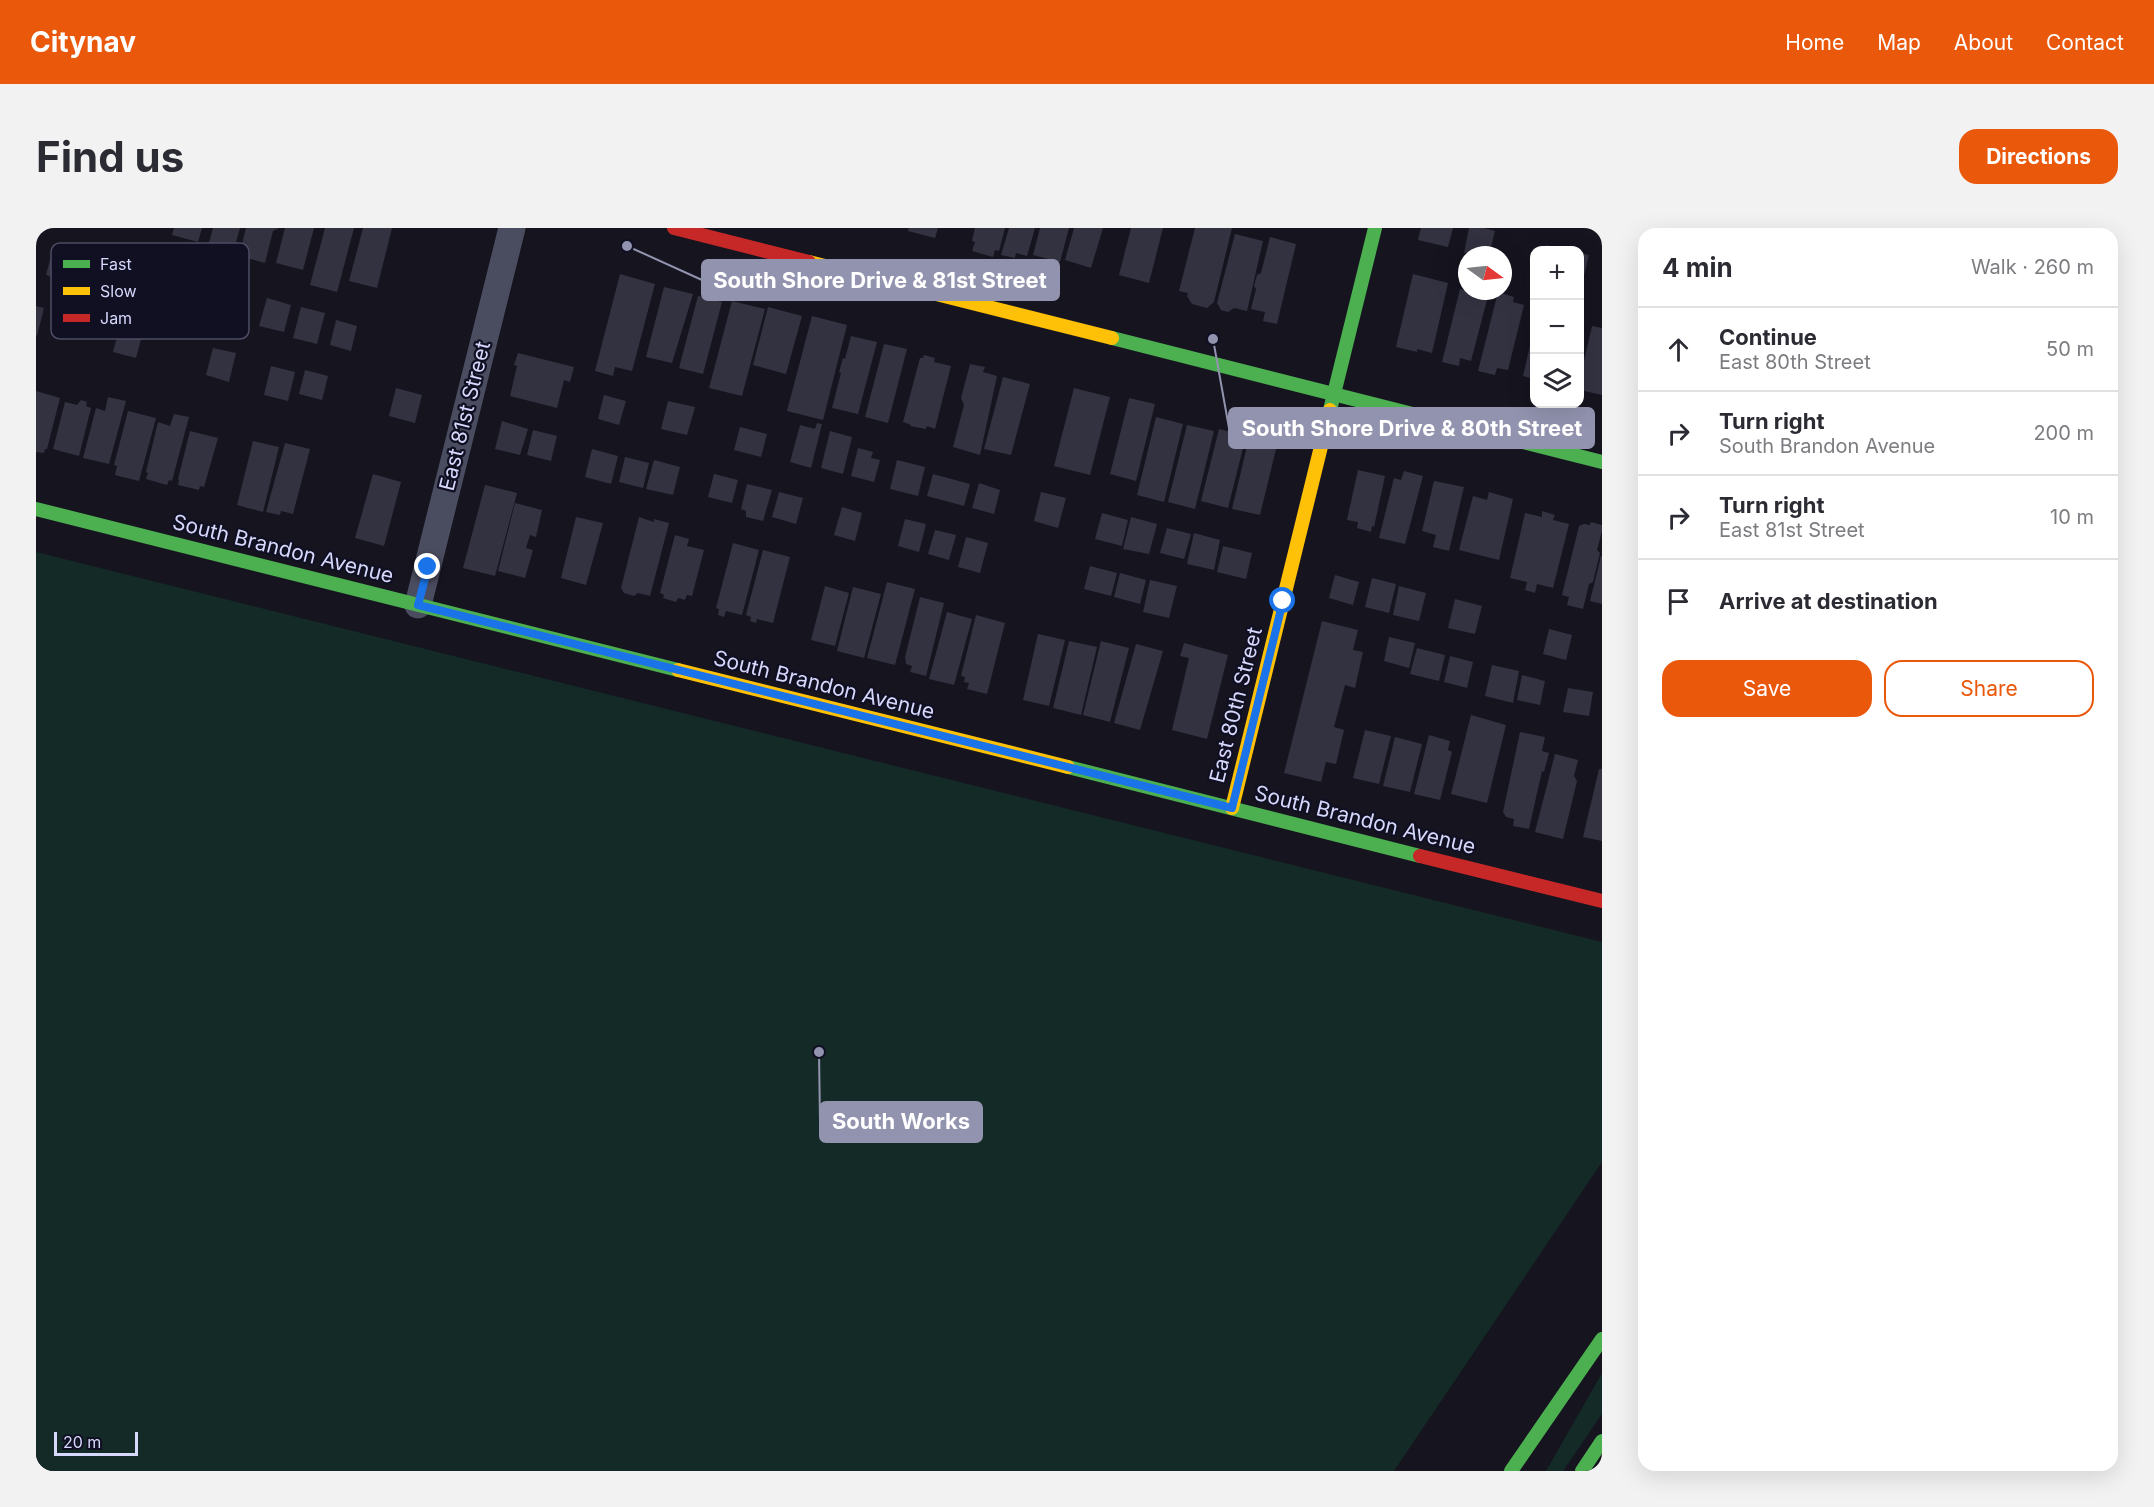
<!DOCTYPE html>
<html lang="en">
<head>
<meta charset="utf-8">
<style>
	:root { --surface:#fff; --page:#f2f2f3; --text:#2b2b33; --muted:#7c7c81; --line:#e1e1e2; --accent:#ea580c }
	body { margin:0; font-family:Inter,sans-serif; background:var(--page); color:var(--text) }
	.controls { position:absolute; right:18px; top:18px; display:grid; overflow:hidden; border-radius:12px; box-shadow:0 6px 24px #0002 }
	.controls button { width:54px; height:54px; display:grid; place-items:center; padding:0; border:0; border-bottom:2px solid var(--line); background:var(--surface); color:var(--text); font:30px sans-serif }
	.compass { position:absolute; left:1422px; top:18px; width:54px; height:54px; border-radius:50%; background:var(--surface); box-shadow:0 6px 24px #0002; rotate:105deg }
	.scale { position:absolute; left:18px; bottom:15px; width:84px; box-sizing:border-box; padding-left:6px; border:3px solid #d6d8fc; border-top:0; font-size:16px; line-height:21px; white-space:nowrap; color:#d6d8fc; -webkit-text-stroke:4px #111023; paint-order:stroke }
	.stop { position:absolute; width:18px; height:18px; margin:-14px; border:4px solid #1a73e8; border-radius:50%; background:#fff }
	.stop.end { background:#1a73e8; border-color:#fff; box-shadow:0 2px 6px #0008 }
	.list { margin:0; padding:0; list-style:none }
	h2 { display:flex; justify-content:space-between; align-items:center; height:78px; margin:0; padding:0 24px; font-size:26px }
	h2 small { font-size:20px; font-weight:400; color:var(--muted) }
	.list li { display:grid; grid-template-columns:39px 1fr auto; gap:18px; align-items:center; box-sizing:border-box; height:84px; padding:0 24px; border-top:2px solid var(--line) }
	.list b { display:block; font-size:22px; white-space:nowrap }
	.list p { margin:0; font-size:20px; white-space:nowrap; color:var(--muted) }
	.list em { font-size:20px; font-style:normal; color:var(--muted) }
	.actions { display:flex; gap:12px; padding:18px 24px }
	.actions a { flex:1; padding:14px 0; border:2px solid var(--accent); border-radius:18px; text-align:center; font-size:21px; color:var(--accent) }
	.actions .main { background:var(--accent); color:#fff }
	.icon { flex:none; width:33px; height:33px; fill:none; stroke:currentColor; stroke-width:2; stroke-linecap:round; stroke-linejoin:round }
	.map { position:relative; flex:none; width:1566px; height:1243px; overflow:hidden; border-radius:18px }
	header { display:flex; align-items:center; gap:36px; box-sizing:border-box; height:84px; padding:0 30px; background:var(--accent); color:#fff }
	header strong { font-size:28px }
	nav { display:flex; gap:33px; margin-inline-start:auto; font-size:21px }
	.intro { display:flex; align-items:center; justify-content:space-between; box-sizing:border-box; height:144px; padding:0 36px }
	h1 { margin:0; font-size:42px }
	.button { padding:15px 27px; border-radius:18px; background:var(--accent); color:#fff; font-size:21px; font-weight:700 }
	main { display:flex; gap:36px; padding:0 36px }
	aside { flex:1; background:var(--surface); border-radius:18px; box-shadow:0 6px 24px #0002 }
	.map>svg:first-child { display:block }
	.green { fill:#142a27 }
	.building { fill:#333241 }
	.lines { fill:none; stroke-linecap:round; stroke-linejoin:round }
	.street { stroke:#4a4c5f; stroke-width:27 }
	.fast { stroke:#4caf50; stroke-width:14 }
	.slow { stroke:#ffc107; stroke-width:14 }
	.jam { stroke:#c62828; stroke-width:14 }
	.route { stroke:#1a73e8; stroke-width:8 }
	.labels { text-anchor:middle; stroke-width:4.5; stroke-linejoin:round; paint-order:stroke }
	.street-label { font-size:21px; fill:#d6d8fc; stroke:#111023 }
	.key { fill:#111023; stroke:#4c4c64; stroke-width:1.5 }
	.key-label { font-size:16px; fill:#d6d8fc }
	.leader { fill:none; stroke:#9293af; stroke-width:2 }
	.callout-dot { fill:#9293af; stroke:#111023; stroke-width:2 }
	.callout { fill:#9293af; stroke:#9293af; stroke-width:2 }
	.callout-label { font-size:22px; text-anchor:middle; font-weight:bold; fill:#fff }
</style>
</head>
<body>
<header>
<strong>Citynav</strong>
<nav><a>Home</a><a>Map</a><a>About</a><a>Contact</a></nav>
</header>
<div class="intro"><h1>Find us</h1><a class="button">Directions</a></div>
<main>
<div class="map">
<svg width="1566" height="1243" viewBox="0 0 1566 1243">
	<rect width="100%" height="100%" fill="#15141f"/>
	<g class="green">
		<polygon points="0,324 1566,714 1566,934 1358,1243 0,1243"/>
		<polygon points="1566,1145 1566,1186 1527,1243 1510,1243"/>
	</g>
	<g class="building">
		<polygon points="138,0 166,0 162,14 136,7"/>
		<polygon points="177,0 204,0 197,25 172,18"/>
		<polygon points="210,0 243,0 237,3 229,35 203,28"/>
		<polygon points="249,0 278,0 267,42 240,35"/>
		<polygon points="289,0 318,0 301,64 274,57"/>
		<polygon points="327,0 356,0 341,60 313,53"/>
		<polygon points="873,0 902,0 899,10 872,3"/>
		<polygon points="939,0 969,0 963,23 959,22 957,29 936,23 939,14 936,13"/>
		<polygon points="973,0 999,0 991,28 980,25 979,30 965,27"/>
		<polygon points="1004,0 1033,0 1024,34 997,27"/>
		<polygon points="1038,0 1067,0 1055,40 1029,32"/>
		<polygon points="1095,0 1127,0 1113,55 1083,47"/>
		<polygon points="1159,0 1196,0 1178,74 1171,80 1156,76 1151,68 1152,65 1143,63"/>
		<polygon points="1385,0 1417,0 1412,19 1382,12"/>
		<polygon points="1433,0 1448,0 1459,3 1453,27 1428,25"/>
		<polygon points="1199,6 1227,13 1211,83 1198,80 1192,84 1185,82 1181,75"/>
		<polygon points="1234,9 1260,16 1241,96 1227,93 1229,84 1215,81 1220,61 1218,58 1221,47 1225,45"/>
		<polygon points="1510,17 1529,22 1509,22"/>
		<polygon points="17,20 38,26 31,53 10,47"/>
		<polygon points="1544,25 1553,27 1545,60 1544,59"/>
		<polygon points="584,46 619,56 596,143 579,139 577,148 559,143"/>
		<polygon points="1377,46 1412,55 1396,125 1381,121 1381,124 1360,119"/>
		<polygon points="628,59 657,66 636,135 610,129"/>
		<polygon points="1424,61 1452,68 1435,133 1424,130 1423,138 1406,134"/>
		<polygon points="1462,64 1478,69 1477,74 1488,77 1472,142 1461,140 1459,147 1442,143"/>
		<polygon points="662,68 686,74 667,146 643,140"/>
		<polygon points="231,70 255,77 248,104 223,98"/>
		<polygon points="696,73 729,81 706,168 673,160"/>
		<polygon points="0,78 8,80 1,108 0,107"/>
		<polygon points="265,79 289,85 281,116 257,110"/>
		<polygon points="732,79 766,88 750,146 717,137"/>
		<polygon points="776,88 811,97 787,192 751,183"/>
		<polygon points="300,92 321,98 315,123 294,117"/>
		<polygon points="84,98 107,104 100,130 77,124"/>
		<polygon points="1556,98 1566,100 1566,167 1544,162 1544,150"/>
		<polygon points="1498,100 1498,151 1487,148"/>
		<polygon points="815,108 841,114 822,186 796,180 805,145 803,144 807,130 809,131"/>
		<polygon points="848,116 871,121 852,195 829,189"/>
		<polygon points="177,120 200,125 193,154 170,147"/>
		<polygon points="482,125 538,139 534,154 528,152 521,180 474,168 481,138 478,137"/>
		<polygon points="888,127 899,130 898,134 915,138 899,201 891,198 890,201 874,198 875,197 867,194 884,130 887,130"/>
		<polygon points="934,136 949,139 947,144 961,148 944,227 917,219 928,177 925,170"/>
		<polygon points="235,138 259,144 252,173 228,167"/>
		<polygon points="269,142 292,148 286,172 263,166"/>
		<polygon points="967,149 994,156 975,227 948,221"/>
		<polygon points="360,160 386,167 379,195 353,188"/>
		<polygon points="1038,160 1074,169 1054,247 1018,238"/>
		<polygon points="0,163 24,170 11,221 9,221 8,225 0,224"/>
		<polygon points="568,167 590,173 583,197 562,191"/>
		<polygon points="72,169 90,173 73,236 47,230 60,180 69,183"/>
		<polygon points="1093,170 1119,176 1100,253 1074,246"/>
		<polygon points="45,172 51,174 50,178 55,180 43,228 17,221 29,174 41,177"/>
		<polygon points="632,173 659,179 651,207 625,201"/>
		<polygon points="92,183 120,190 103,253 79,247 81,238 78,237"/>
		<polygon points="138,186 153,189 136,253 133,252 131,257 110,251 112,245 110,244 122,194 134,198"/>
		<polygon points="1120,189 1147,196 1128,274 1101,267"/>
		<polygon points="466,193 492,201 484,227 459,221"/>
		<polygon points="781,195 786,196 775,240 754,234 764,197 779,201"/>
		<polygon points="1151,197 1178,203 1159,281 1132,274"/>
		<polygon points="704,199 731,206 725,229 698,222"/>
		<polygon points="1183,201 1210,208 1192,280 1165,273"/>
		<polygon points="497,202 521,208 515,233 491,227"/>
		<polygon points="154,203 182,210 168,259 164,258 163,262 142,257 143,252 142,251"/>
		<polygon points="794,203 816,209 807,246 785,240"/>
		<polygon points="1213,210 1241,217 1224,287 1196,281"/>
		<polygon points="217,213 243,219 227,284 201,277"/>
		<polygon points="249,215 274,221 257,286 245,283 244,287 230,284"/>
		<polygon points="822,220 837,224 835,230 844,232 838,254 815,248"/>
		<polygon points="556,221 582,228 575,256 549,249"/>
		<polygon points="589,229 613,235 607,260 583,254"/>
		<polygon points="618,232 644,239 637,267 610,261"/>
		<polygon points="861,232 889,239 882,268 854,261"/>
		<polygon points="1322,242 1349,248 1338,299 1336,298 1335,304 1321,300 1322,294 1311,292"/>
		<polygon points="1368,243 1387,248 1369,316 1343,310 1358,250 1365,252"/>
		<polygon points="337,246 365,254 348,318 319,310"/>
		<polygon points="678,246 702,252 696,275 672,269"/>
		<polygon points="897,246 934,256 928,278 891,268"/>
		<polygon points="1398,253 1428,259 1413,323 1397,319 1400,307 1386,303"/>
		<polygon points="943,255 964,262 958,286 936,280"/>
		<polygon points="711,256 736,262 727,293 710,289 710,283 705,281"/>
		<polygon points="449,257 481,265 459,348 427,340"/>
		<polygon points="743,264 767,270 760,296 736,289"/>
		<polygon points="1005,264 1030,270 1022,300 998,293"/>
		<polygon points="1453,264 1477,271 1463,332 1423,322 1437,268 1451,272"/>
		<polygon points="479,275 506,282 500,309 494,307 490,320 497,322 489,350 462,343"/>
		<polygon points="806,279 826,285 819,313 798,307"/>
		<polygon points="1506,283 1519,287 1517,292 1533,296 1517,360 1501,356 1499,365 1489,362 1491,354 1474,350 1489,285 1506,289"/>
		<polygon points="1066,285 1092,292 1086,318 1059,311"/>
		<polygon points="540,289 567,295 550,357 525,350"/>
		<polygon points="603,289 618,294 618,291 633,295 614,368 602,365 598,368 588,365 585,360"/>
		<polygon points="1095,289 1121,296 1113,326 1087,321"/>
		<polygon points="869,291 890,296 883,324 862,318"/>
		<polygon points="1555,294 1566,297 1566,303 1561,322 1564,325 1557,354 1553,356 1547,381 1531,377 1533,369 1526,367 1543,298 1548,296 1554,297"/>
		<polygon points="1131,300 1155,306 1148,331 1124,325"/>
		<polygon points="899,302 920,307 913,332 892,326"/>
		<polygon points="1158,305 1184,312 1178,342 1151,336"/>
		<polygon points="639,307 653,311 651,318 668,322 656,368 651,367 649,372 642,370 640,374 627,370 628,367 624,365"/>
		<polygon points="930,309 952,315 944,345 922,339"/>
		<polygon points="697,315 723,322 706,387 690,383 688,389 682,387 683,381 680,380"/>
		<polygon points="1187,318 1216,325 1210,351 1181,344"/>
		<polygon points="727,322 754,329 737,395 721,391 720,395 714,393 715,389 710,387"/>
		<polygon points="1565,328 1566,328 1566,376 1554,373"/>
		<polygon points="1054,338 1081,345 1075,368 1048,361"/>
		<polygon points="1084,345 1110,352 1104,376 1078,369"/>
		<polygon points="1299,347 1323,354 1317,377 1293,370"/>
		<polygon points="1336,350 1360,356 1353,385 1329,379"/>
		<polygon points="1114,352 1141,358 1133,390 1107,384"/>
		<polygon points="851,354 879,361 859,437 831,430"/>
		<polygon points="789,358 813,365 799,418 775,412"/>
		<polygon points="1363,358 1390,365 1383,393 1357,387"/>
		<polygon points="817,359 845,366 828,430 801,423"/>
		<polygon points="884,369 908,375 890,448 874,444 876,438 870,436 869,429"/>
		<polygon points="1419,371 1446,378 1439,406 1412,400"/>
		<polygon points="911,384 936,391 918,457 893,451"/>
		<polygon points="940,387 969,395 951,466 931,461 933,455 928,454 929,449 925,448"/>
		<polygon points="1286,393 1322,402 1317,422 1327,424 1319,460 1309,457 1298,499 1308,502 1300,536 1290,534 1285,554 1248,545"/>
		<polygon points="1513,401 1536,407 1530,432 1507,426"/>
		<polygon points="1002,406 1029,412 1013,478 987,472"/>
		<polygon points="1353,409 1379,415 1373,440 1348,433"/>
		<polygon points="1033,413 1061,419 1045,487 1017,480"/>
		<polygon points="1065,413 1093,420 1074,494 1047,487"/>
		<polygon points="1148,415 1192,427 1171,511 1136,502 1153,430 1144,428"/>
		<polygon points="1100,416 1127,423 1104,502 1078,495"/>
		<polygon points="1381,420 1409,427 1403,453 1374,446"/>
		<polygon points="1414,428 1437,434 1431,460 1408,454"/>
		<polygon points="1456,437 1483,443 1477,475 1449,468"/>
		<polygon points="1486,447 1509,453 1504,477 1481,472"/>
		<polygon points="1532,460 1557,464 1553,488 1527,484"/>
		<polygon points="1435,487 1470,497 1451,575 1415,566"/>
		<polygon points="1329,502 1355,508 1343,556 1317,550"/>
		<polygon points="1484,504 1509,509 1506,523 1513,525 1508,544 1506,543 1493,601 1477,598 1478,591 1470,589 1467,584"/>
		<polygon points="1393,507 1414,513 1412,522 1416,524 1404,572 1378,566"/>
		<polygon points="1359,509 1386,516 1374,564 1347,558"/>
		<polygon points="1519,526 1542,532 1538,548 1541,553 1527,611 1499,604"/>
		<polygon points="1563,541 1566,541 1566,613 1547,609"/>
	</g>
	<g class="lines">
		<polyline class="street" points="382,377 476,0"/>
		<g class="fast">
			<polyline points="1076,110 1566,234"/>
			<polyline points="1294,182 1339,0"/>
			<polyline points="0,281 642,442"/>
			<polyline points="1032,539 1384,628"/>
			<polyline points="1475,1243 1566,1111"/>
			<polyline points="1546,1243 1566,1213"/>
		</g>
		<g class="slow">
			<polyline points="773,34 1076,110"/>
			<polyline points="642,442 1032,539"/>
			<polyline points="1196,580 1294,182"/>
		</g>
		<g class="jam">
			<polyline points="638,0 773,34"/>
			<polyline points="1384,628 1566,673"/>
		</g>
	</g>
	<g class="lines">
		<polyline class="route" points="392,339 382,377 1196,580 1247,373"/>
	</g>
	<g class="labels">
		<g class="street-label">
			<text transform="translate(429 188) rotate(-76)" y="7">East 81st Street</text>
			<text transform="translate(247 321) rotate(14)" y="7">South Brandon Avenue</text>
			<text transform="translate(788 457) rotate(14)" y="7">South Brandon Avenue</text>
			<text transform="translate(1200 477) rotate(-76)" y="7">East 80th Street</text>
			<text transform="translate(1329 592) rotate(14)" y="7">South Brandon Avenue</text>
		</g>
	</g>
	<rect x="15" y="15" width="198" height="96" rx="9" class="key"/>
	<rect x="27" y="32" width="27" height="8" fill="#4caf50"/>
	<rect x="27" y="59" width="27" height="8" fill="#ffc107"/>
	<rect x="27" y="86" width="27" height="8" fill="#c62828"/>
	<g class="key-label">
		<text x="64" y="42">Fast</text>
		<text x="64" y="69">Slow</text>
		<text x="64" y="96">Jam</text>
	</g>
	<path class="leader" d="M591 18L666 52M1177 111L1193 200M783 824L784 894"/>
	<g class="callout-dot">
		<circle cx="591" cy="18" r="6"/>
		<circle cx="1177" cy="111" r="6"/>
		<circle cx="783" cy="824" r="6"/>
	</g>
	<g class="callout">
		<rect x="666" y="32" width="357" height="40" rx="6"/>
		<rect x="1193" y="180" width="365" height="40" rx="6"/>
		<rect x="784" y="874" width="162" height="40" rx="6"/>
	</g>
	<g class="callout-label">
		<text x="844" y="60">South Shore Drive &amp; 81st Street</text>
		<text x="1376" y="208">South Shore Drive &amp; 80th Street</text>
		<text x="865" y="901">South Works</text>
	</g>
</svg>
<div class="controls">
<button>+</button>
<button>−</button>
<button><svg class="icon" aria-label="layers" viewBox="0 0 24 24"><path d="M12 4l9 5-9 5-9-5zM3 14l9 5 9-5"/></svg></button>
</div>
<svg class="compass" viewBox="-18 -18 36 36"><path d="M0-13l5 13h-10z" fill="#e53935"/><path d="M0 13l5-13h-10z" fill="#7c7c81"/></svg>
<div class="scale">20 m</div>
<div class="stop" style="left:1247px;top:373px"></div>
<div class="stop end" style="left:392px;top:339px"></div>
</div>
<aside>
<h2>4 min<small>Walk · 260 m</small></h2>
<ul class="list">
<li><svg class="icon" aria-label="ahead" viewBox="0 0 24 24"><path d="M12 20V5M6 11l6-6 6 6"/></svg><div><b>Continue</b><p>East 80th Street</p></div><em>50 m</em></li>
<li><svg class="icon" aria-label="right" viewBox="0 0 24 24"><path d="M7 20v-9h11M14 6l5 5-5 5"/></svg><div><b>Turn right</b><p>South Brandon Avenue</p></div><em>200 m</em></li>
<li><svg class="icon" aria-label="right" viewBox="0 0 24 24"><path d="M7 20v-9h11M14 6l5 5-5 5"/></svg><div><b>Turn right</b><p>East 81st Street</p></div><em>10 m</em></li>
<li><svg class="icon" aria-label="arrive" viewBox="0 0 24 24"><path d="M6 21V4h12l-3 4 3 4H6"/></svg><div><b>Arrive at destination</b></div></li>
</ul>
<div class="actions"><a class="main">Save</a><a>Share</a></div>
</aside>
</main>
</body>
</html>
